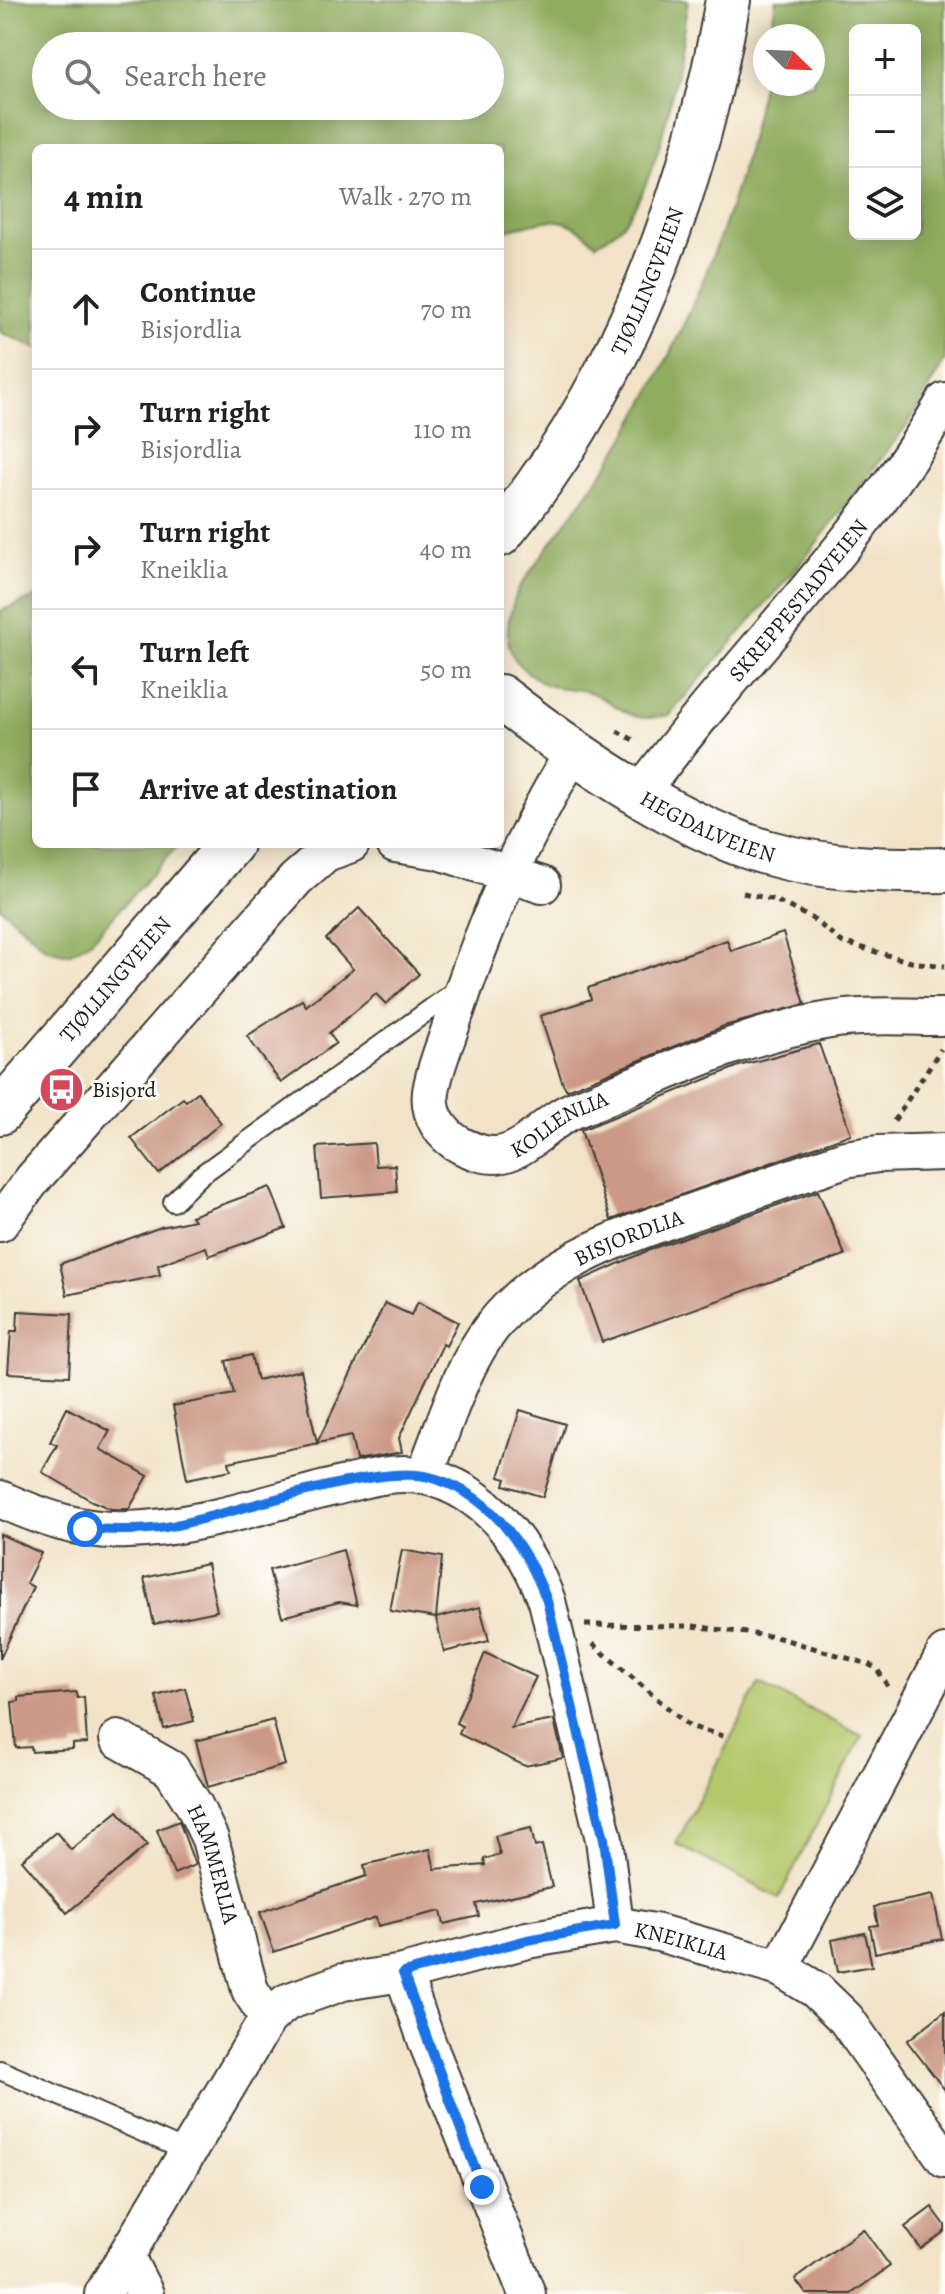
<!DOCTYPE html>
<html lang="en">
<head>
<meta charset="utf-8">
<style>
	:root { --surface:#fff; --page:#f6f6f6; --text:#222; --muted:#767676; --line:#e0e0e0 }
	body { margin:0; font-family:Alegreya,serif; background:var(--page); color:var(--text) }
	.controls { position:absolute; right:24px; top:24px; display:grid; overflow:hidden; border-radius:12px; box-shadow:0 4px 20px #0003 }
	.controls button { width:72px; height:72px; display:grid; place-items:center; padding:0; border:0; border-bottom:2px solid var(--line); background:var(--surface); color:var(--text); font:40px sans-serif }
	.compass { position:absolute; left:753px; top:24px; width:72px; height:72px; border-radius:50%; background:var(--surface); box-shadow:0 4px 20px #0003; rotate:113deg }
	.stop { position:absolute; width:24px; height:24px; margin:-18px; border:6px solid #1a73e8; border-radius:50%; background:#fff }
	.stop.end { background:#1a73e8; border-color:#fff; box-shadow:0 2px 8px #0008 }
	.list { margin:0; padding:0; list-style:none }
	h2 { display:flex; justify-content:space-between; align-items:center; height:104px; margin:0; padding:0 32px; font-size:34px }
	h2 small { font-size:26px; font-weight:400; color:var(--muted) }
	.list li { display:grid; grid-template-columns:52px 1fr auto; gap:24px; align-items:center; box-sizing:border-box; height:120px; padding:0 32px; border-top:2px solid var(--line) }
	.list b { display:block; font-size:30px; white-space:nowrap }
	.list p { margin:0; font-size:26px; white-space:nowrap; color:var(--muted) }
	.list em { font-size:26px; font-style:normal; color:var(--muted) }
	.icon { flex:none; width:44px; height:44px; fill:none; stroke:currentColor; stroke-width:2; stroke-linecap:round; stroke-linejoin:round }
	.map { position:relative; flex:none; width:945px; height:2294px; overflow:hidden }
	.search { position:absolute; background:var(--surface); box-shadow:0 4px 20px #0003; left:32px; top:32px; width:472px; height:88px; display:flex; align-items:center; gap:20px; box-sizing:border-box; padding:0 28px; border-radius:44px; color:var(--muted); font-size:30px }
	.panel { position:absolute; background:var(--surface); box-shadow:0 4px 20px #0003; left:32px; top:144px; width:472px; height:704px; border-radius:12px }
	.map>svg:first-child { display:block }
	.green { fill:#b4c76b; stroke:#687244; stroke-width:2 }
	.forest { fill:#8fac5f; stroke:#56643e; stroke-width:2; fill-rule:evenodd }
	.building { fill:#cb9986 }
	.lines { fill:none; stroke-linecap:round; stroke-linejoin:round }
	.lane-casing { stroke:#3c3a36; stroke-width:22 }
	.street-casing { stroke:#3c3a36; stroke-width:40 }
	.secondary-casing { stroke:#3c3a36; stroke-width:48 }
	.primary-casing { stroke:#3c3a36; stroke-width:48 }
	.path { stroke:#3c3a36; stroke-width:5; stroke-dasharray:6 6; stroke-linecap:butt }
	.lane { stroke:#fff; stroke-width:18 }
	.street { stroke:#fff; stroke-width:36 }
	.secondary { stroke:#fff; stroke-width:44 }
	.primary { stroke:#fff; stroke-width:44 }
	.route { stroke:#1a73e8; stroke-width:10 }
	.labels { text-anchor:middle; stroke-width:6; stroke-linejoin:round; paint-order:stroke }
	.street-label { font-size:22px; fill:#1c1c1c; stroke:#fdfcf7 }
	.poi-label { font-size:22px; fill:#1c1c1c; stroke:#fdfcf7; text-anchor:start }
</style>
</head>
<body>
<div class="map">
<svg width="945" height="2294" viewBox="0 0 945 2294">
	<rect width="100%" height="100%" fill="#fdfcf7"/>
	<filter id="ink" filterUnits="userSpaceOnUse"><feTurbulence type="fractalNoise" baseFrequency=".0125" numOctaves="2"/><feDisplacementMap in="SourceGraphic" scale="16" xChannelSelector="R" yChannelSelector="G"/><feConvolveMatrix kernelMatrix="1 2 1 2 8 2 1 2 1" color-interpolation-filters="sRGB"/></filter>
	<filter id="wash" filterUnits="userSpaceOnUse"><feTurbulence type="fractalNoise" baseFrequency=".006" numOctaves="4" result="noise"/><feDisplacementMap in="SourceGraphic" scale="32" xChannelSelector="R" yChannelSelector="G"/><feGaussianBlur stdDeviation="1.8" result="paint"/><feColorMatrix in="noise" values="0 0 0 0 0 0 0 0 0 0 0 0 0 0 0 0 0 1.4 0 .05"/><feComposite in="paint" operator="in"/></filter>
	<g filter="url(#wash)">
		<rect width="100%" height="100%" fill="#f2e3c8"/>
		<polygon class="green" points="759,1683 862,1736 779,1898 676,1844"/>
		<g class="forest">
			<path d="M0,0H688C678,63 663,178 621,226C615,233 604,239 596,244C560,207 545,223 500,231V148H36V348L0,332ZM46,46H490V106H46Z"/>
			<path d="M776,0H945V360L908,424L805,558L669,715C629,724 629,711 596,695C581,687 563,690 547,685C540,683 533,676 527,672C498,650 507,617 519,588C555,534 599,483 631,427C693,317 745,192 765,67V84H813V36H770ZM855,30H915V234H855Z"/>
			<polygon points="36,597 36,844 179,844 92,940 69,954 47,949 0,907 0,611"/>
		</g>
		<g id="blocks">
			<g class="building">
				<polygon points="359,908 419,974 386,1004 376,994 329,1033 336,1043 281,1083 247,1036 302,1000 306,1006 353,969 326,939"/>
				<polygon points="783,933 805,1004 724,1026 567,1090 563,1084 540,1016 591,999 588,988 727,940 731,951"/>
				<polygon points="819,1044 851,1134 611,1220 581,1130 739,1066"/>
				<polygon points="198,1092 221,1123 159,1174 131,1138 183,1098 186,1101"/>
				<polygon points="374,1143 376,1166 395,1165 397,1192 321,1198 317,1147"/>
				<polygon points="270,1187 286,1228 209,1256 206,1247 158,1265 160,1275 67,1295 60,1264 161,1227 194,1220 191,1216"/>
				<polygon points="818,1191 845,1255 602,1342 580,1281 651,1249"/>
				<polygon points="418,1302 458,1322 446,1346 443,1344 399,1438 402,1452 356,1460 351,1436 229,1462 231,1470 187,1479 173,1406 234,1394 226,1361 251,1355 257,1380 301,1370 317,1443 385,1303 411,1315"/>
				<polygon points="18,1311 72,1314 69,1376 8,1373 11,1331 17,1331"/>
				<polygon points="67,1408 110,1431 100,1449 148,1476 129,1509 111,1509 92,1501 42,1472 57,1445 50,1442"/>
				<polygon points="520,1410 565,1424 543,1497 504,1485 506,1479 499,1477"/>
				<polygon points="0,1534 41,1553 26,1583 33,1587 0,1659"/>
				<polygon points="343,1550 357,1605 339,1602 282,1617 269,1570"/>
				<polygon points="402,1550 442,1557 436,1618 480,1607 489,1641 444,1652 436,1618 390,1611"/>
				<polygon points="207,1564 217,1611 154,1624 144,1578"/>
				<polygon points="485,1653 536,1677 511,1728 554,1720 563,1758 525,1766 459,1734 462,1726 456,1723"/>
				<polygon points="185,1688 194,1721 164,1729 156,1696"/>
				<polygon points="76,1692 77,1698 84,1697 87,1743 73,1744 73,1749 32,1752 31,1747 16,1748 12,1702 19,1701 19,1697"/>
				<polygon points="273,1720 285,1765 208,1787 196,1741"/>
				<polygon points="118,1811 147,1845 67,1913 22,1860 56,1832 71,1850"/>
				<polygon points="179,1821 195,1865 174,1874 157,1830"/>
				<polygon points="531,1828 535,1847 542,1845 552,1887 476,1904 479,1916 444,1924 441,1911 378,1926 376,1917 274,1952 260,1912 366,1876 364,1865 430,1849 435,1869 485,1865 484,1859 500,1855 495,1836"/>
				<polygon points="933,1895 942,1939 875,1953 870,1926 878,1925 874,1907"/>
				<polygon points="865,1933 872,1966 838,1972 832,1940"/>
				<polygon points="945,2011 945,2090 907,2041"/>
				<polygon points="932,2207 945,2225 945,2231 921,2249 905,2227"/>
				<polygon points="863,2229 890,2266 851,2294 806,2294 795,2279"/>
			</g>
		</g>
	</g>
	<g filter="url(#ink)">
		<use href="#blocks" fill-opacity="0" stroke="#3c3a36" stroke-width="2"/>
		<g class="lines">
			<defs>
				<g id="lane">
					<polyline points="173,1202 201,1175 462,986"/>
					<polyline points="0,2070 188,2152"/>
				</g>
				<g id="street">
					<path id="s1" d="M573,753C522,836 483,929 452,1023C445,1045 434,1069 431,1092C428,1115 442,1136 462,1146C475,1152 488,1157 503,1154C530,1148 548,1120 574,1110C657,1077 741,1034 830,1020C867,1014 908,1017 945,1017"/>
					<path id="s2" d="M641,792C739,660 861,544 945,401"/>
					<polyline points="395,844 439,851 542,885"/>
					<polyline points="0,1223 33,1179 296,879 326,853 351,844"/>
					<path id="s3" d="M424,1476C444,1428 460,1368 492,1327C544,1260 625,1236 701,1209C749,1192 797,1176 845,1159L878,1154L945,1152"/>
					<path d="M0,1499C43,1518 81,1532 128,1530C196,1528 264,1504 330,1488C359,1481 395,1469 425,1476C488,1491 526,1545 547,1601L604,1839L615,1925"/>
					<path id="s4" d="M118,1739L171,1769L194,1805L210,1839L250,1990L268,2018"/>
					<polyline points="780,1968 945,1653"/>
					<polyline points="403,1973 427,2042 527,2294"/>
					<polyline points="127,2259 145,2294"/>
					<path id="s5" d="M103,2294L268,2018L287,2002L343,1982L403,1973L527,1940L615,1925L659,1933L780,1968L816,1990L846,2019L945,2159"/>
				</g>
				<g id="secondary">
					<path id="s6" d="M500,697C573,754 679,828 769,853C825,869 887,871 945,870"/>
				</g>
				<g id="primary">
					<path id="s7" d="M500,534C625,383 695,191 728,0"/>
					<path id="s8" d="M0,1112L231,844"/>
				</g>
			</defs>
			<use href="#lane" class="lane-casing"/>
			<use href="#street" class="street-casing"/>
			<use href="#secondary" class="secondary-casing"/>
			<use href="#primary" class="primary-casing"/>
			<g class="path">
				<polyline points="617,731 637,742"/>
				<polyline points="743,893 775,900 813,919 842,942 911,962 945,966"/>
				<polyline points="894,1121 941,1049"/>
				<polyline points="585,1625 693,1626 776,1637 868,1664 877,1669 890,1690"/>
				<polyline points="593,1644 689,1726 726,1737"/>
			</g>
			<use href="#lane" class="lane"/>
			<use href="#street" class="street"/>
			<use href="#secondary" class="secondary"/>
			<use href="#primary" class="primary"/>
		</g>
	</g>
	<g class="lines" filter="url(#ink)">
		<path class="route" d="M85,1529C115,1530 146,1532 176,1525C235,1513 372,1465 425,1476C488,1490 526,1545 547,1601L604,1839L615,1925L527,1940L403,1973L482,2187"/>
	</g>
	<defs>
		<symbol id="bus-disc" viewBox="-11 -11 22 22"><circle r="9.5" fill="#d1495b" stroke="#fdfcf7"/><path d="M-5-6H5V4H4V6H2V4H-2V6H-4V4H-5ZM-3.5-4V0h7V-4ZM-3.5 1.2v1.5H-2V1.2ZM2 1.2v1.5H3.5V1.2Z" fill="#fff"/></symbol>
	</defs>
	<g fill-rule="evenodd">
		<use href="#bus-disc" x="36" y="1064" width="51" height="51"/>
	</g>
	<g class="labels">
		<g class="street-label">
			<text dy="8" stroke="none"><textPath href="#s7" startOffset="294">TJØLLINGVEIEN</textPath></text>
			<text dy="8" stroke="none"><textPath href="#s2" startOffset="248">SKREPPESTADVEIEN</textPath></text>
			<text dy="8" stroke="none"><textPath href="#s6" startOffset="246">HEGDALVEIEN</textPath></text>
			<text dy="8" stroke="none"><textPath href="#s8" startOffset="176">TJØLLINGVEIEN</textPath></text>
			<text dy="8" stroke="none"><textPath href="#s1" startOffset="542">KOLLENLIA</textPath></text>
			<text dy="8" stroke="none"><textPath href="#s3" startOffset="330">BISJORDLIA</textPath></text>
			<text dy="8" stroke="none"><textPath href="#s4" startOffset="166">HAMMERLIA</textPath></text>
			<text dy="8" stroke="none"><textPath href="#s5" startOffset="752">KNEIKLIA</textPath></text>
		</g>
		<g class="poi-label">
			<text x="92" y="1097">Bisjord</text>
		</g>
	</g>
</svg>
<div class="controls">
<button>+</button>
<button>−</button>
<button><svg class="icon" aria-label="layers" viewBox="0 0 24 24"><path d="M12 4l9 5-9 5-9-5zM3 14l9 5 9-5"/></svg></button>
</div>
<svg class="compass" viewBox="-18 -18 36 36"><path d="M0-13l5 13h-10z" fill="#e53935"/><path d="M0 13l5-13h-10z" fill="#767676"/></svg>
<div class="stop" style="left:85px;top:1529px"></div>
<div class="stop end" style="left:482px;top:2187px"></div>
<div class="search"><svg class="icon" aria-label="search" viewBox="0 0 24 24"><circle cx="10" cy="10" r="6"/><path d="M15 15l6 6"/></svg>Search here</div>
<section class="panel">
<h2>4 min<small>Walk · 270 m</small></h2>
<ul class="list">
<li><svg class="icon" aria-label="ahead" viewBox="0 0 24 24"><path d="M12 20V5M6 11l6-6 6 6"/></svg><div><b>Continue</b><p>Bisjordlia</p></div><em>70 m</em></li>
<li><svg class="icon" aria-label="right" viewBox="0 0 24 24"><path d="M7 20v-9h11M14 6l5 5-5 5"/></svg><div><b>Turn right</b><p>Bisjordlia</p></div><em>110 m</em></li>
<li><svg class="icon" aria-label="right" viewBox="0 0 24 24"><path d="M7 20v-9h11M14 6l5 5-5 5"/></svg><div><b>Turn right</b><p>Kneiklia</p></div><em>40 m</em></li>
<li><svg class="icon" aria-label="left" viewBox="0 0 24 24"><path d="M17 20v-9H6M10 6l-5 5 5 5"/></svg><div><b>Turn left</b><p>Kneiklia</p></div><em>50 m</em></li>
<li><svg class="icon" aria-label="arrive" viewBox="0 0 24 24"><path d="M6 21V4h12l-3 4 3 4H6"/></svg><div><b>Arrive at destination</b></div></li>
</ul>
</section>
</div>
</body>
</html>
